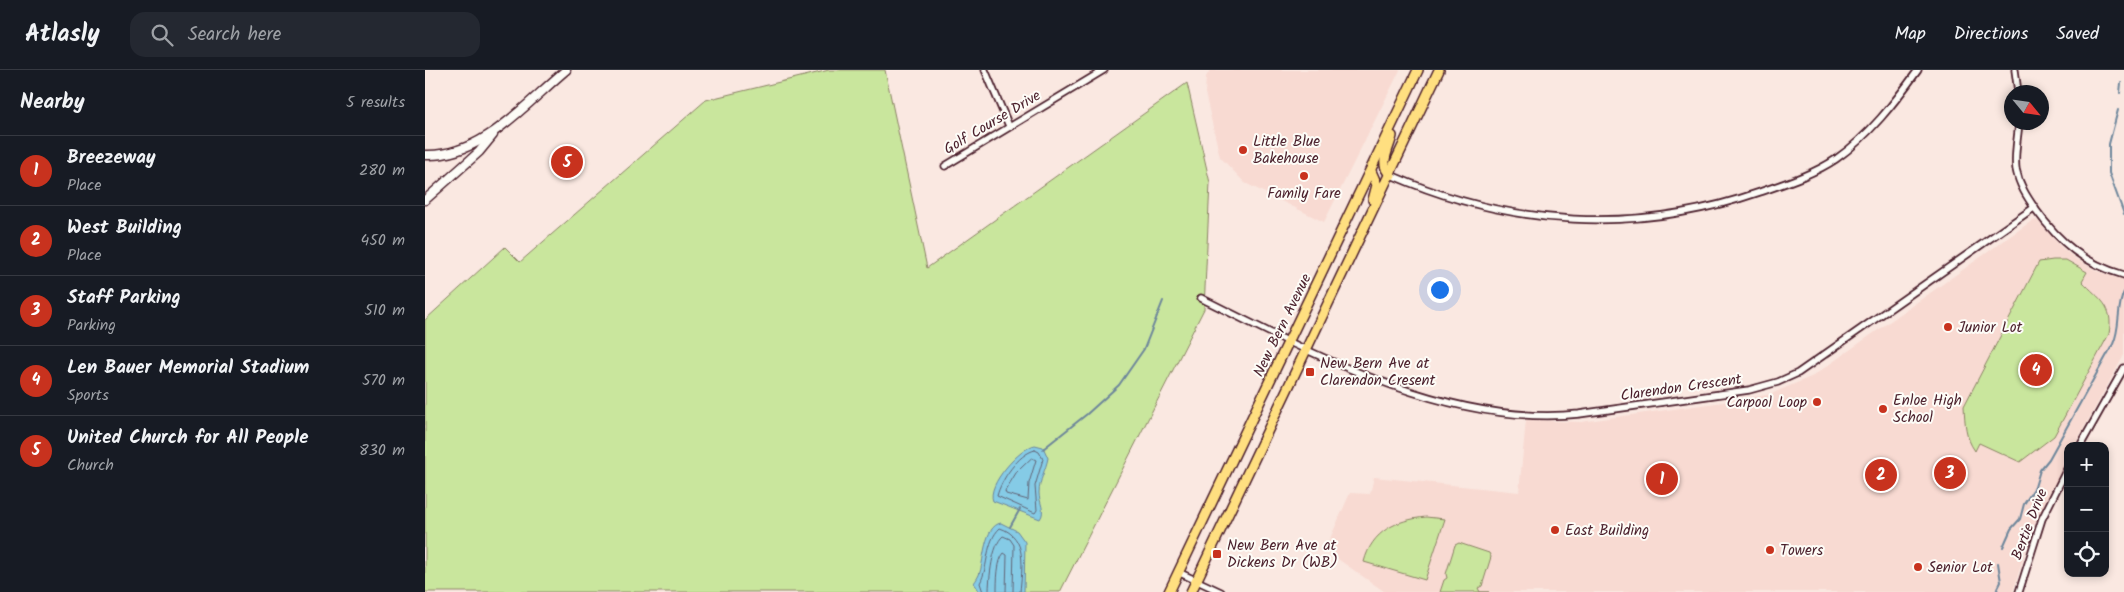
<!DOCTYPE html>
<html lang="en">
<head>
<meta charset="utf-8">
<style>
	:root { --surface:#171b24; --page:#242831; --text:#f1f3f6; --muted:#9ea1a6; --line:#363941; --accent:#c8321e }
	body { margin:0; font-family:Kalam,sans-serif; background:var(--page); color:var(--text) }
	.controls { position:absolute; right:15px; bottom:15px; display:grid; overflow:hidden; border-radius:10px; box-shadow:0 2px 8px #0003 }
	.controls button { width:45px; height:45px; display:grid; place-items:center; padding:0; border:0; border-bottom:1px solid var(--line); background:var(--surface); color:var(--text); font:25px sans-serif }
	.compass { position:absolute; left:1579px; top:15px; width:45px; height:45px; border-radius:50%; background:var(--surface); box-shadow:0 2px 8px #0003; rotate:119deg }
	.you { position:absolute; left:1014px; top:219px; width:18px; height:18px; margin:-12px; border:4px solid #fff; border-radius:50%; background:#1a73e8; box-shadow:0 0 0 8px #1a73e833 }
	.badge { display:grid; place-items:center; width:32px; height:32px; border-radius:50%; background:var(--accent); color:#fff; font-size:16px; font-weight:700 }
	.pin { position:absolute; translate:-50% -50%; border:2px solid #fff; box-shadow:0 1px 5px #0006 }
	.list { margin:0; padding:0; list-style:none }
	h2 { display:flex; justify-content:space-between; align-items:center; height:65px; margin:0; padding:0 20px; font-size:21px }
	h2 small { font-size:16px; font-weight:400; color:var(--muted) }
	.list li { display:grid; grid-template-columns:32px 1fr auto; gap:15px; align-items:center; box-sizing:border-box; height:70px; padding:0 20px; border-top:1px solid var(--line) }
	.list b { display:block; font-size:19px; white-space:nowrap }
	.list p { margin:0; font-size:16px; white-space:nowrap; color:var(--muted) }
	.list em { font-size:16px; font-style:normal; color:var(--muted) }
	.icon { flex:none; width:28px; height:28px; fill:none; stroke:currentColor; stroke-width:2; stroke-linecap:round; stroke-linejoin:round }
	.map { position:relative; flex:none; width:1699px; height:522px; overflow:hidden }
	header { display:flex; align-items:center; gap:30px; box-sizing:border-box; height:70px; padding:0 25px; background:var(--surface); border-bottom:1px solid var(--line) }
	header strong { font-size:24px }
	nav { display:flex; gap:28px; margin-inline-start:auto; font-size:18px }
	.search { width:350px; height:45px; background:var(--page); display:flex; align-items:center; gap:12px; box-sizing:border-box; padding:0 18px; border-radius:15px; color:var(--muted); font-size:19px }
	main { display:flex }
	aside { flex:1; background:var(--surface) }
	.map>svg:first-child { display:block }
	.built { fill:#f8dad2 }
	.green { fill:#c9e69d; stroke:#8a8264 }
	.water { fill:#85cbe6; stroke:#6d869b }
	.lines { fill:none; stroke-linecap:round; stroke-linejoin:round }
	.shore { stroke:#626476; stroke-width:1 }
	.stream { stroke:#6d869b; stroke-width:2 }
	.street-casing { stroke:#4a1f2b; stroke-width:9 }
	.secondary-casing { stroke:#4a1f2b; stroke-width:11 }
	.primary-casing { stroke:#4a1f2b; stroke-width:12 }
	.street { stroke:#fdfcf7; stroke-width:5.5 }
	.secondary { stroke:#fdfcf7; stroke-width:8 }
	.primary { stroke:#ffdf80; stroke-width:9 }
	.poi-dot { fill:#c8321e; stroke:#fdfcf7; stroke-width:2 }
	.labels { text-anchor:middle; stroke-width:4; stroke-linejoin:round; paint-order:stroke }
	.street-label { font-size:15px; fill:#4a1f2b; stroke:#fdfcf7 }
	.poi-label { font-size:15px; fill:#4a1f2b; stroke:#fdfcf7; text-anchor:start }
</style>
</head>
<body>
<header>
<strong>Atlasly</strong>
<div class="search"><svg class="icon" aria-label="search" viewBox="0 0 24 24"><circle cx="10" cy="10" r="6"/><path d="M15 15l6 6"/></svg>Search here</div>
<nav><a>Map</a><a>Directions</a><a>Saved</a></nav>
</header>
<main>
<aside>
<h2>Nearby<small>5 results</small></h2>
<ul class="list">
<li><span class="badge">1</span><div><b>Breezeway</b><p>Place</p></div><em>280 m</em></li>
<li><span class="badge">2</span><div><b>West Building</b><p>Place</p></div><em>450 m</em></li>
<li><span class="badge">3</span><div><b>Staff Parking</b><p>Parking</p></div><em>510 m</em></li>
<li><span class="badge">4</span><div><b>Len Bauer Memorial Stadium</b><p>Sports</p></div><em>570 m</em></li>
<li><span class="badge">5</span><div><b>United Church for All People</b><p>Church</p></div><em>830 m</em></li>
</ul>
</aside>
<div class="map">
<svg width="1699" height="522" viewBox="0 0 1699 522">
	<rect width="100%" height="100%" fill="#fae8e1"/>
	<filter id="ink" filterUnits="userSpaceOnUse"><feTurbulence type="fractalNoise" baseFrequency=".02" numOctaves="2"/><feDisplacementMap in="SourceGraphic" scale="10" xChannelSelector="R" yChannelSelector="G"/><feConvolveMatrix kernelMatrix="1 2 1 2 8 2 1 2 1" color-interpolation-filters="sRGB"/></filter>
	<g filter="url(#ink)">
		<g class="built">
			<polygon points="785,0 975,0 899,152 820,113 795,87 780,23 781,7"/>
			<polygon points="1608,150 1613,151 1637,178 1651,189 1672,201 1699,210 1699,285 1649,376 1643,376 1643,388 1606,461 1588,522 960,522 900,480 925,423 945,424 949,407 1094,422 1101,350 1156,352 1320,329 1346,324 1388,306"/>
		</g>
		<g class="green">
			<polygon points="404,0 460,0 502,198 762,13 785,113 779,239 635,522 0,522 0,250 80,177 95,192 281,30"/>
			<path d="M1628,190H1641L1662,202L1657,211C1675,230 1689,235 1684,264L1629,366L1595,392L1554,373L1550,381C1540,367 1540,353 1539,336L1614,192Z"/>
			<path d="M1001,447L1020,449L1000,510L939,492C947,461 971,450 1001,447Z"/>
			<polygon points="1034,473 1064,483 1066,487 1057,516 1053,518 1055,522 1064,522 1015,522 1019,510 1022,508 1021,504 1030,475"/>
		</g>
		<g class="water">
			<path d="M610,375L618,377L623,388C621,399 614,411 614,423C614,432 621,441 615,449L568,431C561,415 595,378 610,375Z"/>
			<path d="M576,453L592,461L600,472L599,522H555L549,513C551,510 554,506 555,502C559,490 559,456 576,453Z"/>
		</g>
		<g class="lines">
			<g class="shore">
				<path d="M610,380L614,382L618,389L610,416L612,440L610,443L572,426C576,410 593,384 610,380Z"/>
				<polygon points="607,388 611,390 604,413 603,430 581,424 580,421 591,403"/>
				<path d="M558,522L555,513C564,496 560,472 575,458C603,467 597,498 595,522"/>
				<path d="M564,522C564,509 567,475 578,466L585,469L589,475L588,522"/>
				<path d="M572,522C572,512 572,490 579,483L582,485L581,522"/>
			</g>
			<g class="stream">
				<polyline points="1695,23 1696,13"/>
				<polyline points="1693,40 1684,74 1684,103 1699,144"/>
				<polyline points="618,379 662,344 694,315 719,279 738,231"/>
				<polyline points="585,457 595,439"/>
				<path d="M1578,477L1586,459L1595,449L1599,434L1610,417L1615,400L1624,389L1688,274C1696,257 1691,238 1699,222"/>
				<polyline points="1571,522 1576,512 1573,493"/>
			</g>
			<defs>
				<g id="street">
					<polyline points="560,0 584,56"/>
					<polyline points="1590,0 1593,22"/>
					<path d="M1594,52C1593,67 1589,84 1591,99C1594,115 1602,127 1611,140C1634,172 1660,194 1699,205"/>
					<polyline points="520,96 679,0"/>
					<path d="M966,105C1085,157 1211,165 1335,122C1361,113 1389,104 1411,89C1444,66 1470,32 1493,0"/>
					<path d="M776,228C887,284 1026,358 1154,344L1324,320L1353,312L1373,303L1610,137"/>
					<polyline points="1655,376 1699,298"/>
					<polyline points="753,502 796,522"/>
					<polyline points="1594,522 1617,449 1643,397"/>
				</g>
				<g id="secondary">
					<path d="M0,85C58,87 100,34 141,0"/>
					<polyline points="0,130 54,82 68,65"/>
				</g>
				<g id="primary">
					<polyline points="946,101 952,115 948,130"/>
					<path d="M966,105C953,95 964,79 967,66"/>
					<polyline points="744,522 993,0"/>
					<polyline points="766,522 1014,0"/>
				</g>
			</defs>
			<use href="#street" class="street-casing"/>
			<use href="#secondary" class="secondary-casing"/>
			<use href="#primary" class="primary-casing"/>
			<use href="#street" class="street"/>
			<use href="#secondary" class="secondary"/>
			<use href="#primary" class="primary"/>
		</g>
	</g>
	<g class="poi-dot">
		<circle cx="818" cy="80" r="5"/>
		<circle cx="879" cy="106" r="5"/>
		<circle cx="1523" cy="257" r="5"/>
		<rect x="880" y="297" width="10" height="10" rx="2.5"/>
		<circle cx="1392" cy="332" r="5"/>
		<circle cx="1458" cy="339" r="5"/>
		<circle cx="1130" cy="460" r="5"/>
		<circle cx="1345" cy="480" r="5"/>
		<rect x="787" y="479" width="10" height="10" rx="2.5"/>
		<circle cx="1493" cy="497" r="5"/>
	</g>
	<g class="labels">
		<g class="street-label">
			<text transform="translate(567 52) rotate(-31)" y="5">Golf Course Drive</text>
			<text transform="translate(857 255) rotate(-64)" y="5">New Bern Avenue</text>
			<text transform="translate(1256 317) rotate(-8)" y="5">Clarendon Crescent</text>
			<text transform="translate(1604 454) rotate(-69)" y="5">Bertie Drive</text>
		</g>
		<g class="poi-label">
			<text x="828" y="76">Little Blue<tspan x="828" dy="17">Bakehouse</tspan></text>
			<text x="879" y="128" text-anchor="middle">Family Fare</text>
			<text x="1533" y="262">Junior Lot</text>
			<text x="895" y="298">New Bern Ave at<tspan x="895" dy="17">Clarendon Cresent</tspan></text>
			<text x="1468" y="335">Enloe High<tspan x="1468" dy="17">School</tspan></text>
			<text x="1382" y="337" text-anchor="end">Carpool Loop</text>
			<text x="1140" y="465">East Building</text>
			<text x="802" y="480">New Bern Ave at<tspan x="802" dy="17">Dickens Dr (WB)</tspan></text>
			<text x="1355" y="485">Towers</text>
			<text x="1503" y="502">Senior Lot</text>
		</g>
	</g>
</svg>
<div class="controls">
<button>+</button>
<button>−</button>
<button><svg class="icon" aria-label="locate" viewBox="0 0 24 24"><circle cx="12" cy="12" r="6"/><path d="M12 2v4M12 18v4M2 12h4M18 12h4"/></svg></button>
</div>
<svg class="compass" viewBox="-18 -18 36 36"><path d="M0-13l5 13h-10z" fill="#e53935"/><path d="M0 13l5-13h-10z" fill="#9ea1a6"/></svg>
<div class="you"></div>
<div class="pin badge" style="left:1237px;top:409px">1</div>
<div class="pin badge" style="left:1456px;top:405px">2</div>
<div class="pin badge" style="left:1525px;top:403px">3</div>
<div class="pin badge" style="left:1611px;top:300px">4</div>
<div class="pin badge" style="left:142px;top:92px">5</div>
</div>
</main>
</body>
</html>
